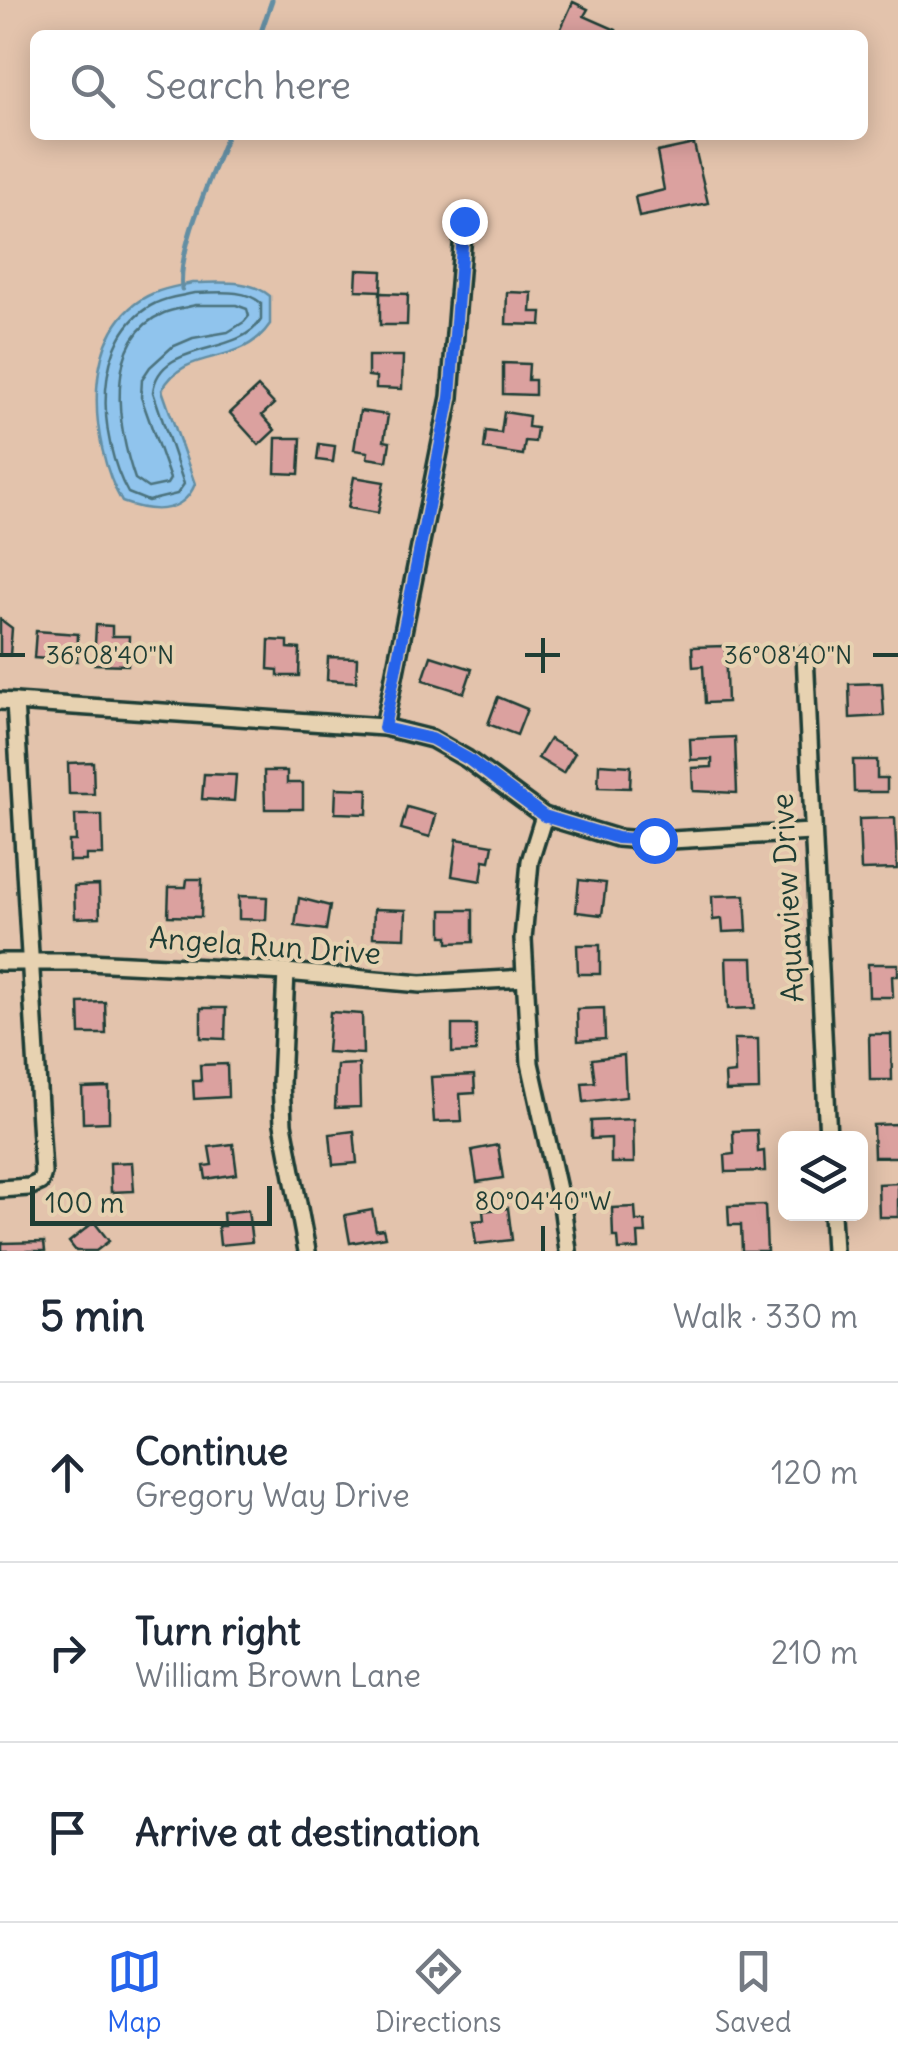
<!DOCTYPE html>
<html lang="en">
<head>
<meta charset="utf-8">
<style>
	:root { --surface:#fff; --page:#f2f2f3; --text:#1f2937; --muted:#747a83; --line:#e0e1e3; --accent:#2563eb }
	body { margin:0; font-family:Delius,sans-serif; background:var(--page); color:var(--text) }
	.controls { position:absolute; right:30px; bottom:30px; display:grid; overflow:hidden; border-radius:15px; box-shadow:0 5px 25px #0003 }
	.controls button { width:90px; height:90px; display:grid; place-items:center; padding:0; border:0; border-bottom:2px solid var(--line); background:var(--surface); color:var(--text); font:50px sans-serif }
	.scale { position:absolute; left:30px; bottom:25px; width:242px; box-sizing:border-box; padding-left:10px; border:5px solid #1f3d34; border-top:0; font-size:28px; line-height:35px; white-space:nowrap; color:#1f3d34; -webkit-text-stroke:8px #e7d2b1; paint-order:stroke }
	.stop { position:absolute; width:30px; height:30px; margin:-22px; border:8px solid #2563eb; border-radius:50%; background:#fff }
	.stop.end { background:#2563eb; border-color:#fff; box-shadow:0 2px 10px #0008 }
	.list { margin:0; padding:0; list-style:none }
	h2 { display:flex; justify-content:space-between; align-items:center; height:130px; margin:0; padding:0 40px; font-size:42px }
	h2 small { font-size:32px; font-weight:400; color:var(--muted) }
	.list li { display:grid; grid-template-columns:65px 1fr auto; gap:30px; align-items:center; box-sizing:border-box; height:180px; padding:0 40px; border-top:2px solid var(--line) }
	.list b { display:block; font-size:38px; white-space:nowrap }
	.list p { margin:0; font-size:32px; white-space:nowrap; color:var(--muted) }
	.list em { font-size:32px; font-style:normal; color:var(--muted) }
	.icon { flex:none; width:55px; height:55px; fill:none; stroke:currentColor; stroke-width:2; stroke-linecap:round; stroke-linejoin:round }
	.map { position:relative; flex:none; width:898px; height:1251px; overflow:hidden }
	.search { position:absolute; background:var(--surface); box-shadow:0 5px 25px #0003; left:30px; right:30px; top:30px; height:110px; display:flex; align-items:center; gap:25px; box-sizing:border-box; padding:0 35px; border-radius:15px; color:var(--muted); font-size:38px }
	.sheet { height:670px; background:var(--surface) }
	nav { display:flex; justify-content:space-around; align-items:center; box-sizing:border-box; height:140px; border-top:2px solid var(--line); background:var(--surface); font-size:28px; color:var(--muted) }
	nav a { display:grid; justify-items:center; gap:5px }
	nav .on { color:var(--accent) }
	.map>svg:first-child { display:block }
	.water { fill:#90c4ed; stroke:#638ea3; stroke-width:2.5 }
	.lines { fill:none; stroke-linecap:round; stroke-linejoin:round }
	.shore { stroke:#4c737e; stroke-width:2.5 }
	.stream { stroke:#638ea3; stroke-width:5 }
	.building { fill:#dba19f; stroke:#1f3d34; stroke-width:2.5 }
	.street-casing { stroke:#1f3d34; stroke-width:22 }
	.street { stroke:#e7d2b1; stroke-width:15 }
	.route { stroke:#2563eb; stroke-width:12 }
	.ticks { fill:none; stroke:#1f3d34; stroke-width:4 }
	.labels { text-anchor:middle; stroke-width:8; stroke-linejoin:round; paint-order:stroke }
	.street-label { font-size:30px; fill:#1f3d34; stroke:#e7d2b1 }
	.ticks-label { font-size:25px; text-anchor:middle; fill:#1f3d34; stroke:#e7d2b1; stroke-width:8; stroke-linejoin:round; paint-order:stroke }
</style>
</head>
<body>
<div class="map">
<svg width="898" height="1251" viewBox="0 0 898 1251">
	<rect width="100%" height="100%" fill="#e3c3ac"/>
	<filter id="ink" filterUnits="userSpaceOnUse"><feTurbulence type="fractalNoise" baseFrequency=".01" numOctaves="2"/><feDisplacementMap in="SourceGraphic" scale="20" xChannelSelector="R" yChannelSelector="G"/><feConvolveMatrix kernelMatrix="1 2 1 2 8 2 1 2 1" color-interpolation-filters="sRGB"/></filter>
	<g filter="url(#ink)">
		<path class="water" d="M192,283C218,283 248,278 270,296V324C239,370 187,344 162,390L195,484C182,516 149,512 122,502C89,445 78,324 154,293C165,288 179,286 192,283Z"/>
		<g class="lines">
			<g class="shore">
				<path d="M194,293C216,293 244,288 261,303V320C237,358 159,339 153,392L184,484L177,494L148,501L128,493C98,440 90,334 156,303C167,297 182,296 194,293Z"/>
				<path d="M195,305H236L247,309L249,316L244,322L228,332L193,338L172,347L150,367L142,379L141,397L170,479L167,484L148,488L135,479C118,431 102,338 164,313C174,309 185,308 195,305Z"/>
			</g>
			<g class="stream">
				<polyline points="260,35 272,0"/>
				<path d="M182,289C177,249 212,175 227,135"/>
			</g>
		</g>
		<g class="building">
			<polygon points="573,2 588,9 584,16 616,30 614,35 558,35"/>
			<polygon points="694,144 708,203 639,217 635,197 664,190 657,152"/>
			<polygon points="357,270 382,271 381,291 356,290"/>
			<polygon points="507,292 532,293 531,312 542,312 541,325 506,324"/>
			<polygon points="380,293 408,294 407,325 380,325"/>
			<polygon points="368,356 403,356 402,389 376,388 376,377 368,376"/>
			<polygon points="503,363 529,364 528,380 535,380 535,395 503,394"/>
			<polygon points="258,387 274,404 262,415 275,430 259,445 230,413"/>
			<polygon points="360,411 388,415 384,441 390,442 387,461 367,458 368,452 354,450"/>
			<polygon points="504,412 529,416 528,427 537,428 535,442 525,441 523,455 484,449 486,431 501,433"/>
			<polygon points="276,438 301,438 299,474 275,473"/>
			<polygon points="319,444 335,446 333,462 317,460"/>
			<polygon points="354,477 384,482 378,513 348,508"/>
			<polygon points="0,619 12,628 10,655 0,655"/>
			<polygon points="96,625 112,626 112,636 129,636 128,665 94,664"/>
			<polygon points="36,631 78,634 77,661 34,658"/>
			<polygon points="269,640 288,641 288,648 300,649 299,676 278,676 278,670 268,669"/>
			<polygon points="725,646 727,702 705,703 703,666 693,667 692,647"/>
			<polygon points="431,656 472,669 464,693 423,680"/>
			<polygon points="328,657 357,658 356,682 327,680"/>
			<polygon points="882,683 884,716 850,718 849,684"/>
			<polygon points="498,697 527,709 517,735 488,724"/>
			<polygon points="735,737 737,793 693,791 692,768 712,767 712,759 691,760 690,739"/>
			<polygon points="550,739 575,753 563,773 538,758"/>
			<polygon points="853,760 877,760 877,778 887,778 887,792 854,792"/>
			<polygon points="93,762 94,794 69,794 68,763"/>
			<polygon points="599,764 631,766 630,788 598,787"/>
			<polygon points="264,771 287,771 287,783 303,783 303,809 265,809"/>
			<polygon points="204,774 236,775 234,801 202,799"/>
			<polygon points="336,788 368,789 367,814 335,813"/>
			<polygon points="407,807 436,815 430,837 401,829"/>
			<polygon points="75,815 102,815 103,855 86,855 86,861 69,861 69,841 76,841"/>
			<polygon points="895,818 897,869 861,870 859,819"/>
			<polygon points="457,839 493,845 490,861 484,860 481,881 452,876"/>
			<polygon points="187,879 202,879 201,917 168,916 169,887 186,887"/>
			<polygon points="579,880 606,883 602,915 576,912"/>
			<polygon points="99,885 100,917 75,918 74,886"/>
			<polygon points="745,895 747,931 723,932 722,919 713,920 712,896"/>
			<polygon points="239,896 267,897 266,920 239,919"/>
			<polygon points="299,898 330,906 326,930 295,926"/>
			<polygon points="374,909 406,910 405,938 373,937"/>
			<polygon points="442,910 473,910 473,942 448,943 448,936 442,936"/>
			<polygon points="577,945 600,945 600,974 578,974"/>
			<polygon points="726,958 753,958 755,1008 728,1009"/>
			<polygon points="868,964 898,964 898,976 892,976 893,997 869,997"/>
			<polygon points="105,1002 106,1034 80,1034 79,1003"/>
			<polygon points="201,1008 226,1008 225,1039 201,1038"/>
			<polygon points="604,1008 605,1039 578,1041 577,1009"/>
			<polygon points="330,1012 362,1014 363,1054 327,1052"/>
			<polygon points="452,1025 476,1025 476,1052 452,1053"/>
			<polygon points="869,1034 891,1034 892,1080 870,1080"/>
			<polygon points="734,1039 758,1039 759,1090 726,1091 725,1074 735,1073"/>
			<polygon points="624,1055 626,1097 584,1102 582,1083 595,1082 592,1059"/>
			<polygon points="227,1064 228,1097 194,1099 193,1081 201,1081 200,1065"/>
			<polygon points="359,1064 360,1107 335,1108 337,1065"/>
			<polygon points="474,1075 475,1093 460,1094 462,1121 434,1122 431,1077"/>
			<polygon points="109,1087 109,1122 83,1123 82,1088"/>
			<polygon points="633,1119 634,1163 611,1163 611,1138 591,1139 591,1121"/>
			<polygon points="897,1124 898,1157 874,1157 873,1125"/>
			<polygon points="757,1130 758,1152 764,1151 765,1171 726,1172 725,1155 734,1154 733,1131"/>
			<polygon points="354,1131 357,1163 333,1165 330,1134"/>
			<polygon points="233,1144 237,1174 206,1179 204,1166 212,1165 209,1147"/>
			<polygon points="498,1145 503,1178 477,1182 472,1150"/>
			<polygon points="132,1162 134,1191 111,1192 110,1163"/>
			<polygon points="898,1183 898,1217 879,1217 878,1184"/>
			<polygon points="765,1205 767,1251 742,1251 741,1225 729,1225 728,1206"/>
			<polygon points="635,1207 636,1221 645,1221 646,1233 638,1233 639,1249 619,1250 618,1237 613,1237 612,1208"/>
			<polygon points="508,1208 512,1240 476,1244 473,1221 484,1220 483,1211"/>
			<polygon points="248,1210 252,1242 220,1245 218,1226 224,1226 223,1213"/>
			<polygon points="372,1210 376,1230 383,1229 385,1237 350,1243 345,1215"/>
			<polygon points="94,1222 109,1241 96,1251 76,1251 69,1242"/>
			<polygon points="44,1242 45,1251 2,1251 2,1243"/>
		</g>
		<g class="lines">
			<defs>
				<g id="street">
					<polyline points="805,654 828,1138"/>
					<polyline points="0,701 384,727 432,739 467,759 544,816 617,838 654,841 811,832"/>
					<polyline points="384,727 450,397 464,221"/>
					<polyline points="544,816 530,861 523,939 530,1063 563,1212 568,1251"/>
					<polyline points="0,962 88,962 286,972 421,984 525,978"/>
					<polyline points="286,972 281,1083 283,1124 307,1251"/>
					<polyline points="0,1189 29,1187 40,1182 43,1173 15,702"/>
					<polyline points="832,1214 834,1251"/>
				</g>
			</defs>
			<use href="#street" class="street-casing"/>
			<use href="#street" class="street"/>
		</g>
	</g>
	<g class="lines" filter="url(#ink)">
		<polyline class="route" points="464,221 450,397 384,728 432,739 468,759 544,816 617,838 654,840"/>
	</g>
	<path class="ticks" d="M543,638V673M0,655H25M525,655H560M873,655H898M543,1226V1251"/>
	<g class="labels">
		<g class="street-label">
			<text transform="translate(788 898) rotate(-93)" y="10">Aquaview Drive</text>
			<text transform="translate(265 946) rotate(4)" y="10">Angela Run Drive</text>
		</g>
	</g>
	<g class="ticks-label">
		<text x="110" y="664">36°08'40"N</text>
		<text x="788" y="664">36°08'40"N</text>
		<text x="543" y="1210">80°04'40"W</text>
	</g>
</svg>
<div class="controls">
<button><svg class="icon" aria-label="layers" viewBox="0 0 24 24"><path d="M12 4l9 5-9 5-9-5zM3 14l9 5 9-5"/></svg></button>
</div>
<div class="scale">100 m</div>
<div class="stop" style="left:654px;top:840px"></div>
<div class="stop end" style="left:464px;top:221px"></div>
<div class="search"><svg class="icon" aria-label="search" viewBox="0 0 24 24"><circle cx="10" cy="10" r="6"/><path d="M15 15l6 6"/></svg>Search here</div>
</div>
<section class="sheet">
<h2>5 min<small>Walk · 330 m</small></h2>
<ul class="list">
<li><svg class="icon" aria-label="ahead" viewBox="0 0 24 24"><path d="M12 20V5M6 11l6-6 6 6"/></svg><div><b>Continue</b><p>Gregory Way Drive</p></div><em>120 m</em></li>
<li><svg class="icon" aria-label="right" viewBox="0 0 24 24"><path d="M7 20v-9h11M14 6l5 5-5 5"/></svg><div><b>Turn right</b><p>William Brown Lane</p></div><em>210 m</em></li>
<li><svg class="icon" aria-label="arrive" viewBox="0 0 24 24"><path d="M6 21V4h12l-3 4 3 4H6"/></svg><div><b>Arrive at destination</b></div></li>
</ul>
</section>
<nav>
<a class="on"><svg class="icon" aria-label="map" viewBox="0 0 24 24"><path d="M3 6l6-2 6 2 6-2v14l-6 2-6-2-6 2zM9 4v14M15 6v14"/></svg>Map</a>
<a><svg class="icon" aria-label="directions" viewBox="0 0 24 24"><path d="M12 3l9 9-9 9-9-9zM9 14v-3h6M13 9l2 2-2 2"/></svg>Directions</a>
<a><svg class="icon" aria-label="saved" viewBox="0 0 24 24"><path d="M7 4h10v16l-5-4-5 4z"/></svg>Saved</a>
</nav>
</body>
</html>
